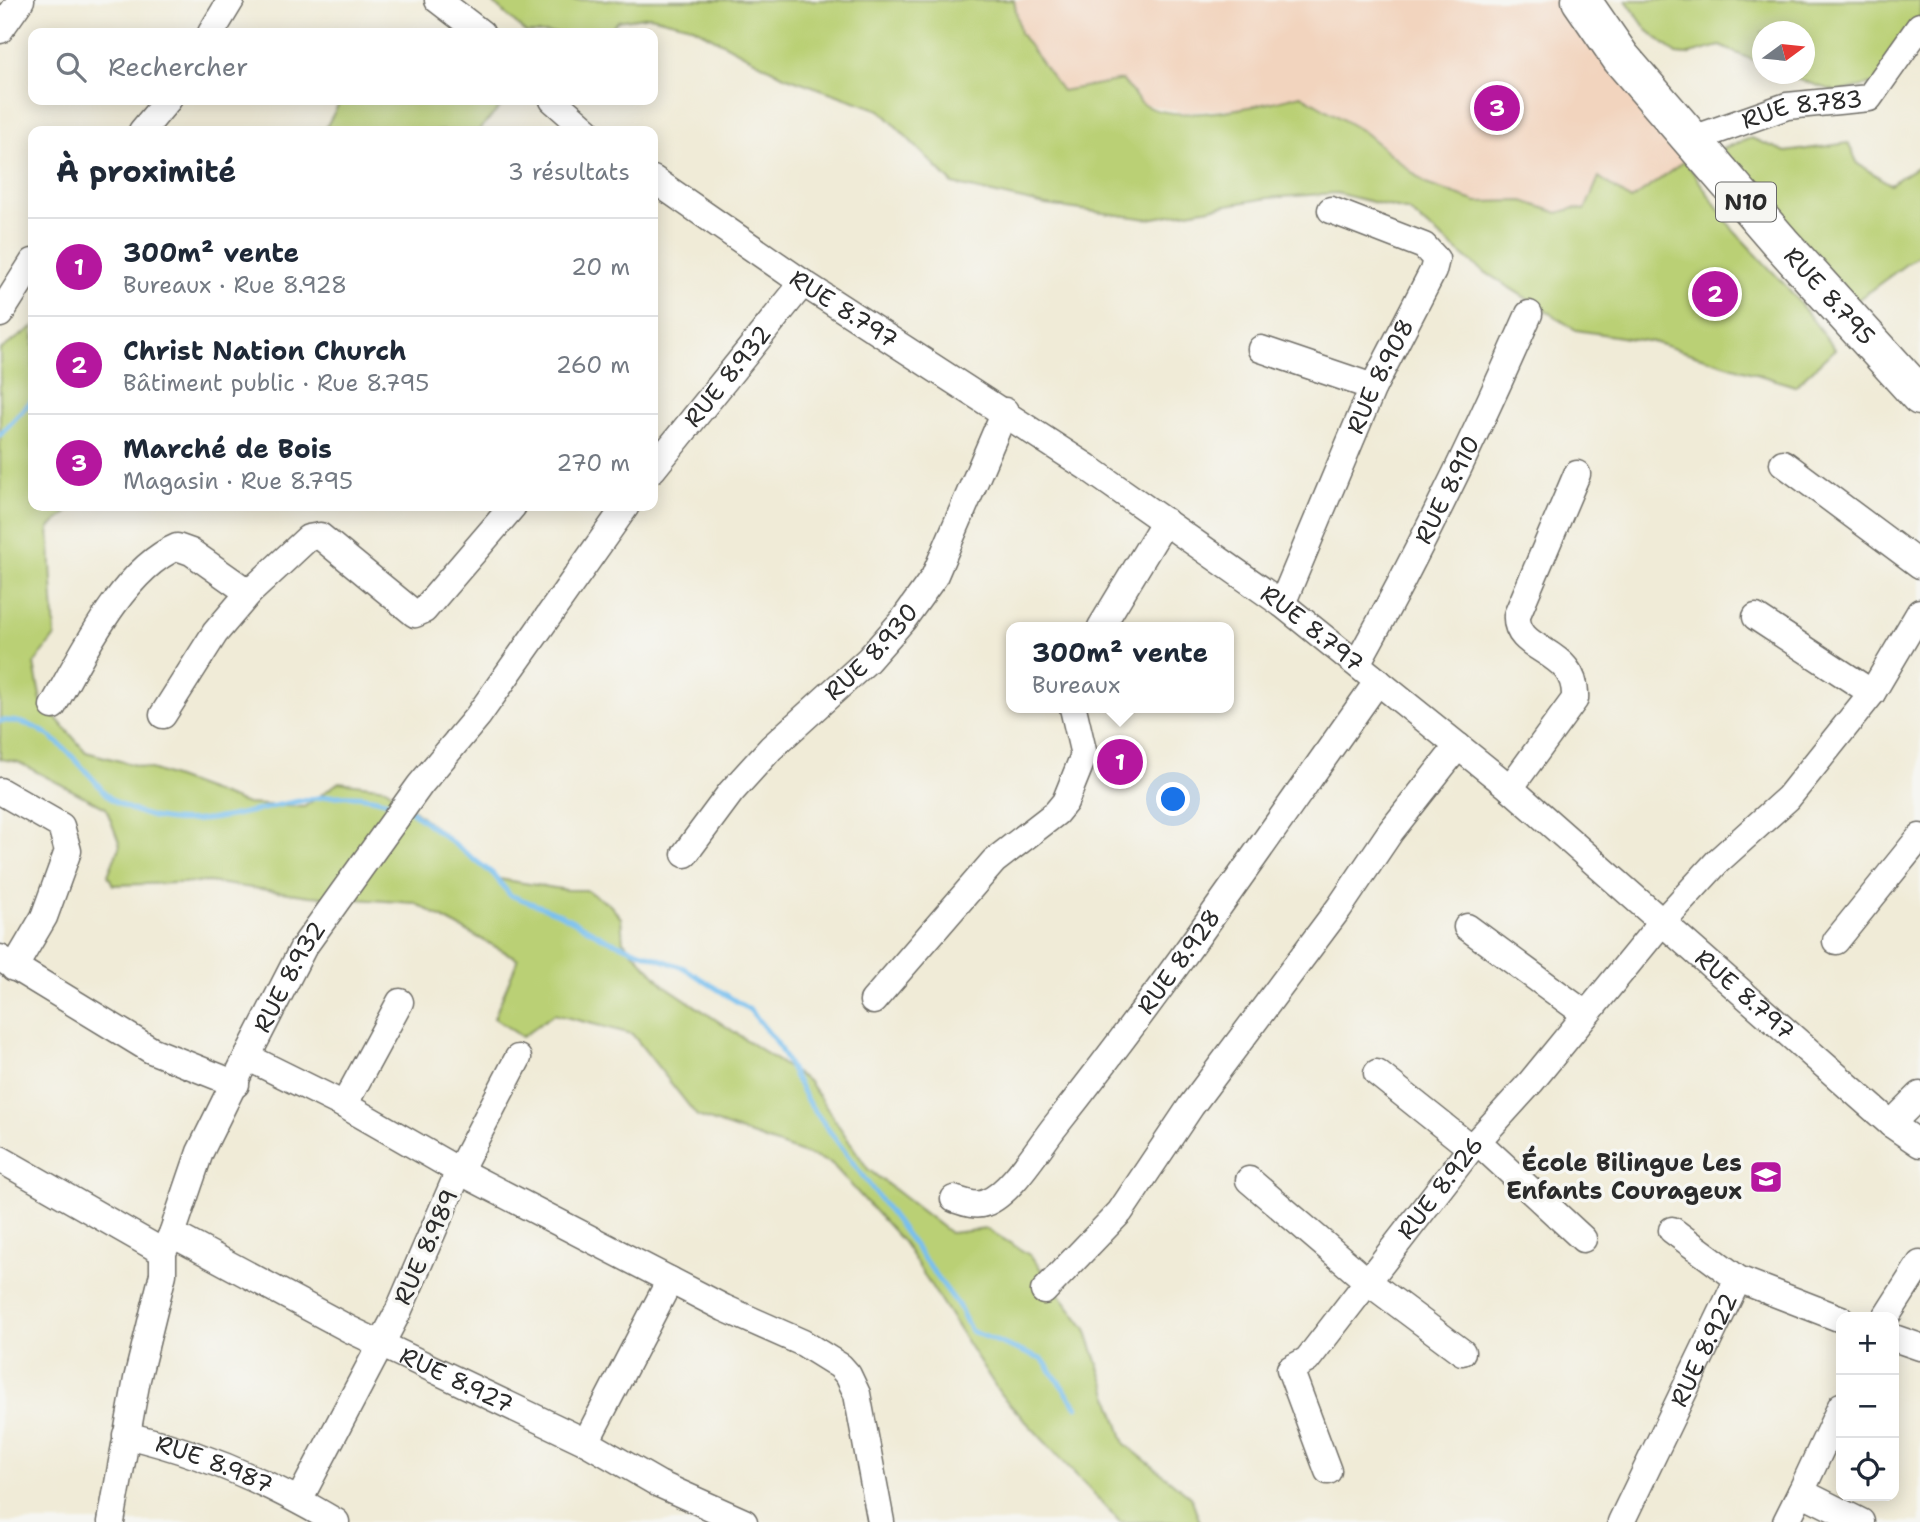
<!DOCTYPE html>
<html lang="fr">
<head>
<meta charset="utf-8">
<style>
	:root { --surface:#fff; --page:#f6f6f7; --text:#1f2937; --muted:#747a83; --line:#e0e1e3; --accent:#b5179e }
	body { margin:0; font-family:"Shantell Sans",sans-serif; background:var(--page); color:var(--text) }
	.controls { position:absolute; right:21px; bottom:21px; display:grid; overflow:hidden; border-radius:14px; box-shadow:0 4px 18px #0003 }
	.controls button { width:63px; height:63px; display:grid; place-items:center; padding:0; border:0; border-bottom:2px solid var(--line); background:var(--surface); color:var(--text); font:35px sans-serif }
	.compass { position:absolute; left:1752px; top:21px; width:63px; height:63px; border-radius:50%; background:var(--surface); box-shadow:0 4px 18px #0003; rotate:75deg }
	.you { position:absolute; left:1174px; top:800px; width:24px; height:24px; margin:-18px; border:5px solid #fff; border-radius:50%; background:#1a73e8; box-shadow:0 0 0 10px #1a73e833 }
	.badge { display:grid; place-items:center; width:46px; height:46px; border-radius:50%; background:var(--accent); color:#fff; font-size:23px; font-weight:700 }
	.pin { position:absolute; translate:-50% -50%; border:4px solid #fff; box-shadow:0 2px 7px #0006 }
	.popup { position:absolute; left:1006px; top:622px; width:228px; height:91px; box-sizing:border-box; display:grid; place-content:center; border-radius:14px; background:var(--surface); filter:drop-shadow(0 2px 5px #0005); font-size:23px; white-space:nowrap; color:var(--muted) }
	.popup b { font-size:26px; color:var(--text) }
	.popup::after { content:''; position:absolute; left:50%; top:100%; margin-left:-14px; border:14px solid transparent; border-top-color:var(--surface) }
	.list { margin:0; padding:0; list-style:none }
	h2 { display:flex; justify-content:space-between; align-items:center; height:91px; margin:0; padding:0 28px; font-size:30px }
	h2 small { font-size:23px; font-weight:400; color:var(--muted) }
	.list li { display:grid; grid-template-columns:46px 1fr auto; gap:21px; align-items:center; box-sizing:border-box; height:98px; padding:0 28px; border-top:2px solid var(--line) }
	.list b { display:block; font-size:26px; white-space:nowrap }
	.list p { margin:0; font-size:23px; white-space:nowrap; color:var(--muted) }
	.list em { font-size:23px; font-style:normal; color:var(--muted) }
	.icon { flex:none; width:38px; height:38px; fill:none; stroke:currentColor; stroke-width:2; stroke-linecap:round; stroke-linejoin:round }
	.map { position:relative; flex:none; width:1920px; height:1522px; overflow:hidden }
	.search { position:absolute; background:var(--surface); box-shadow:0 4px 18px #0003; left:28px; top:28px; width:630px; height:77px; display:flex; align-items:center; gap:18px; box-sizing:border-box; padding:0 24px; border-radius:14px; color:var(--muted); font-size:26px }
	.panel { position:absolute; background:var(--surface); box-shadow:0 4px 18px #0003; left:28px; top:126px; width:630px; height:385px; border-radius:14px }
	.map>svg:first-child { display:block }
	.built { fill:#f2d4be }
	.green { fill:#bad074; stroke:#727e50; stroke-width:2 }
	.lines { fill:none; stroke-linecap:round; stroke-linejoin:round }
	.stream { stroke:#77bfef; stroke-width:5 }
	.minor-casing { stroke:#706e67; stroke-width:29 }
	.highway-casing { stroke:#706e67; stroke-width:41 }
	.minor { stroke:#fff; stroke-width:26 }
	.highway { stroke:#fff; stroke-width:38 }
	.labels { text-anchor:middle; stroke-width:7; stroke-linejoin:round; paint-order:stroke }
	.shield { fill:#f6f6f2; stroke:#686867; stroke-width:2 }
	.shield-label { font-size:23px; font-weight:bold; fill:#2b2b2b }
	.street-label { font-size:24px; fill:#2b2b2b; stroke:#f6f6f2 }
	.poi-label { font-size:24px; font-weight:bold; fill:#2b2b2b; stroke:#f6f6f2; text-anchor:end }
</style>
</head>
<body>
<div class="map">
<svg width="1920" height="1522" viewBox="0 0 1920 1522">
	<rect width="100%" height="100%" fill="#f6f6f2"/>
	<filter id="ink" filterUnits="userSpaceOnUse"><feTurbulence type="fractalNoise" baseFrequency=".0143" numOctaves="2"/><feDisplacementMap in="SourceGraphic" scale="14" xChannelSelector="R" yChannelSelector="G"/><feConvolveMatrix kernelMatrix="1 2 1 2 8 2 1 2 1" color-interpolation-filters="sRGB"/></filter>
	<filter id="wash" filterUnits="userSpaceOnUse"><feTurbulence type="fractalNoise" baseFrequency=".00686" numOctaves="4" result="noise"/><feDisplacementMap in="SourceGraphic" scale="28" xChannelSelector="R" yChannelSelector="G"/><feGaussianBlur stdDeviation="1.57" result="paint"/><feColorMatrix in="noise" values="0 0 0 0 0 0 0 0 0 0 0 0 0 0 0 0 0 1.4 0 .05"/><feComposite in="paint" operator="in"/></filter>
	<g filter="url(#wash)">
		<rect width="100%" height="100%" fill="#f0ebd7"/>
		<polygon class="built" points="1014,0 1587,0 1703,145 1671,174 1631,200 1558,213 1523,201 1477,202 1426,184 1364,132 1301,95 1262,106 1183,112 1143,104 1122,80 1062,91 1020,33"/>
		<g class="green">
			<path d="M490,0H1014L1020,33L1062,91L1122,80C1129,87 1136,100 1144,105C1179,125 1264,105 1301,95L1364,132L1426,184L1477,202L1523,201L1558,213L1574,208L1585,210L1599,177L1631,200L1685,161L1734,231L1787,287L1835,349L1795,386L1653,342L1576,330L1477,267L1409,211L1336,193L1267,198L1148,219L1045,205L953,184L880,110L784,76L691,26L650,16L618,21L606,33H526Z"/>
			<polygon points="1626,0 1920,0 1920,32 1876,83 1838,92 1780,74 1804,74 1804,32 1762,32 1762,64 1720,46 1686,55 1676,54 1647,30"/>
			<polygon points="341,100 507,100 478,131 324,131"/>
			<polygon points="1751,138 1786,152 1848,143 1858,164 1890,184 1920,165 1920,254 1856,301 1721,149"/>
			<polygon points="33,327 33,506 75,506 49,528 55,636 34,664 41,701 86,752 154,770 247,804 304,807 339,782 386,788 499,879 567,890 586,890 610,905 621,918 623,941 664,985 809,1082 868,1169 950,1233 987,1229 1031,1256 1086,1329 1125,1444 1191,1497 1200,1522 1120,1522 1001,1395 903,1242 831,1163 697,1116 632,1034 554,1014 522,1037 494,1018 518,959 415,903 310,896 209,882 113,885 108,875 120,845 106,808 18,762 0,759 0,350"/>
		</g>
		<g class="lines">
			<g class="stream">
				<polyline points="0,435 33,399"/>
				<path d="M0,721C43,718 68,752 95,781C100,787 106,796 113,800C123,807 141,814 153,817C233,836 317,773 396,805"/>
				<polyline points="411,811 493,874 510,895 558,913 608,940 684,968 750,1010 777,1043 808,1102 958,1305 971,1331 1043,1360 1077,1407"/>
			</g>
		</g>
	</g>
	<g filter="url(#ink)">
		<g class="lines">
			<defs>
				<g id="minor">
					<polyline points="438,0 481,33"/>
					<polyline points="0,30 21,0"/>
					<polyline points="211,33 231,0"/>
					<polyline points="553,100 588,131"/>
					<polyline points="142,131 168,100"/>
					<path id="s1" d="M1693,139L1787,106L1869,98L1920,26"/>
					<path id="s2" d="M653,179L803,283L1087,467L1282,604L1510,788L1891,1124L1920,1144"/>
					<polyline points="0,314 33,262"/>
					<polyline points="1261,349 1373,387"/>
					<polyline points="1783,463 1920,565"/>
					<path id="s3" d="M653,469L803,283"/>
					<path id="s4" d="M1282,604L1373,387L1433,271L1436,259L1424,246L1331,210"/>
					<polyline points="1756,617 1872,693"/>
					<polyline points="1101,627 1165,521"/>
					<path id="s5" d="M1358,662C1421,549 1477,433 1529,314"/>
					<path d="M53,706C81,657 123,569 177,547L191,552L249,593L308,538L320,536L415,614L424,610L513,506"/>
					<polyline points="163,715 215,633 249,593"/>
					<path d="M1510,788L1575,699C1578,647 1514,654 1517,615L1577,474"/>
					<polyline points="0,791 61,826 68,851 44,917 14,968"/>
					<path id="s6" d="M685,854L731,792L771,748L868,660L903,620L934,577L1005,411"/>
					<polyline points="1467,927 1584,1013"/>
					<polyline points="1836,941 1920,837"/>
					<polyline points="0,958 151,1050 236,1084"/>
					<polyline points="873,1001 994,861 1056,813 1065,802 1084,755 1073,708"/>
					<polyline points="247,1057 344,1105 459,1171 398,1312 299,1500"/>
					<polyline points="518,1058 459,1171 724,1308 803,1343 840,1366 848,1375 857,1394 881,1522"/>
					<polyline points="1377,1073 1471,1148"/>
					<polyline points="344,1105 400,1002"/>
					<polyline points="1891,1124 1920,1095"/>
					<polyline points="1477,1141 1583,1239"/>
					<polyline points="0,1159 163,1252"/>
					<polyline points="1249,1180 1367,1281 1462,1352"/>
					<path id="s7" d="M954,1199C963,1202 975,1207 985,1203C1011,1194 1039,1146 1056,1125C1170,981 1272,830 1378,681"/>
					<polyline points="1672,1230 1738,1279 1841,1319"/>
					<path id="s8" d="M172,1234L349,1329L586,1442L659,1484L744,1522"/>
					<polyline points="1044,1291 1120,1212 1191,1106 1339,908 1391,831 1458,746"/>
					<polyline points="1886,1317 1920,1264"/>
					<polyline points="1894,1338 1920,1347"/>
					<polyline points="1841,1406 1801,1492 1861,1522"/>
					<path id="s9" d="M126,1435C199,1452 271,1483 336,1522"/>
					<polyline points="586,1442 670,1280"/>
					<path id="s10" d="M1328,1471L1290,1369L1307,1360L1471,1148L1531,1082L1662,922L1718,861L1788,798L1872,693L1920,612"/>
					<path id="s11" d="M111,1522L137,1379L163,1274V1252L172,1234L200,1152L247,1057L303,948L420,785L478,716L626,506"/>
					<path id="s12" d="M1621,1522L1738,1279"/>
					<polyline points="1786,1522 1801,1492"/>
				</g>
				<g id="highway">
					<path id="s13" d="M1581,0L1621,58L1781,243L1920,396"/>
				</g>
			</defs>
			<use href="#minor" class="minor-casing"/>
			<use href="#highway" class="highway-casing"/>
			<use href="#minor" class="minor"/>
			<use href="#highway" class="highway"/>
		</g>
	</g>
	<defs>
		<symbol id="school-square" viewBox="-11 -11 22 22"><rect x="-9" y="-9" width="18" height="18" rx="4" fill="#b5179e" stroke="#f6f6f2"/><path d="M0-5L7-2L0 1L-7-2ZM-4 1L0 2.5L4 1V4Q0 6-4 4Z" fill="#fff"/></symbol>
	</defs>
	<g fill-rule="evenodd">
		<use href="#school-square" x="1747" y="1158" width="38" height="38"/>
	</g>
	<g class="labels">
		<rect class="shield" x="1716" y="182.5" width="60" height="39" rx="5"/>
		<g class="shield-label">
			<text x="1746" y="210">N10</text>
		</g>
		<g class="street-label">
			<text dy="8" stroke="none"><textPath href="#s1" startOffset="114">RUE 8.783</textPath></text>
			<text dy="8" stroke="none"><textPath href="#s13" startOffset="387">RUE 8.795</textPath></text>
			<text dy="8" stroke="none"><textPath href="#s2" startOffset="231">RUE 8.797</textPath></text>
			<text dy="8" stroke="none"><textPath href="#s3" startOffset="119">RUE 8.932</textPath></text>
			<text dy="8" stroke="none"><textPath href="#s4" startOffset="248">RUE 8.908</textPath></text>
			<text dy="8" stroke="none"><textPath href="#s5" startOffset="194">RUE 8.910</textPath></text>
			<text dy="8" stroke="none"><textPath href="#s2" startOffset="798">RUE 8.797</textPath></text>
			<text dy="8" stroke="none"><textPath href="#s6" startOffset="276">RUE 8.930</textPath></text>
			<text dy="8" stroke="none"><textPath href="#s7" startOffset="343">RUE 8.928</textPath></text>
			<text dy="8" stroke="none"><textPath href="#s11" startOffset="579">RUE 8.932</textPath></text>
			<text dy="8" stroke="none"><textPath href="#s2" startOffset="1365">RUE 8.797</textPath></text>
			<text dy="8" stroke="none"><textPath href="#s10" startOffset="346">RUE 8.926</textPath></text>
			<text transform="translate(426 1247) rotate(-66)" y="8">RUE 8.989</text>
			<text dy="8" stroke="none"><textPath href="#s12" startOffset="191">RUE 8.922</textPath></text>
			<text dy="8" stroke="none"><textPath href="#s8" startOffset="320">RUE 8.927</textPath></text>
			<text dy="8" stroke="none"><textPath href="#s9" startOffset="93">RUE 8.987</textPath></text>
		</g>
		<g class="poi-label">
			<text x="1742" y="1171">École Bilingue Les<tspan x="1742" dy="28">Enfants Courageux</tspan></text>
		</g>
	</g>
</svg>
<div class="controls">
<button>+</button>
<button>−</button>
<button><svg class="icon" aria-label="locate" viewBox="0 0 24 24"><circle cx="12" cy="12" r="6"/><path d="M12 2v4M12 18v4M2 12h4M18 12h4"/></svg></button>
</div>
<svg class="compass" viewBox="-18 -18 36 36"><path d="M0-13l5 13h-10z" fill="#e53935"/><path d="M0 13l5-13h-10z" fill="#747a83"/></svg>
<div class="you"></div>
<div class="pin badge" style="left:1120px;top:762px">1</div>
<div class="popup"><b>300m² vente</b>Bureaux</div>
<div class="pin badge" style="left:1715px;top:294px">2</div>
<div class="pin badge" style="left:1497px;top:108px">3</div>
<div class="search"><svg class="icon" aria-label="search" viewBox="0 0 24 24"><circle cx="10" cy="10" r="6"/><path d="M15 15l6 6"/></svg>Rechercher</div>
<section class="panel">
<h2>À proximité<small>3 résultats</small></h2>
<ul class="list">
<li><span class="badge">1</span><div><b>300m² vente</b><p>Bureaux · Rue 8.928</p></div><em>20 m</em></li>
<li><span class="badge">2</span><div><b>Christ Nation Church</b><p>Bâtiment public · Rue 8.795</p></div><em>260 m</em></li>
<li><span class="badge">3</span><div><b>Marché de Bois</b><p>Magasin · Rue 8.795</p></div><em>270 m</em></li>
</ul>
</section>
</div>
</body>
</html>
